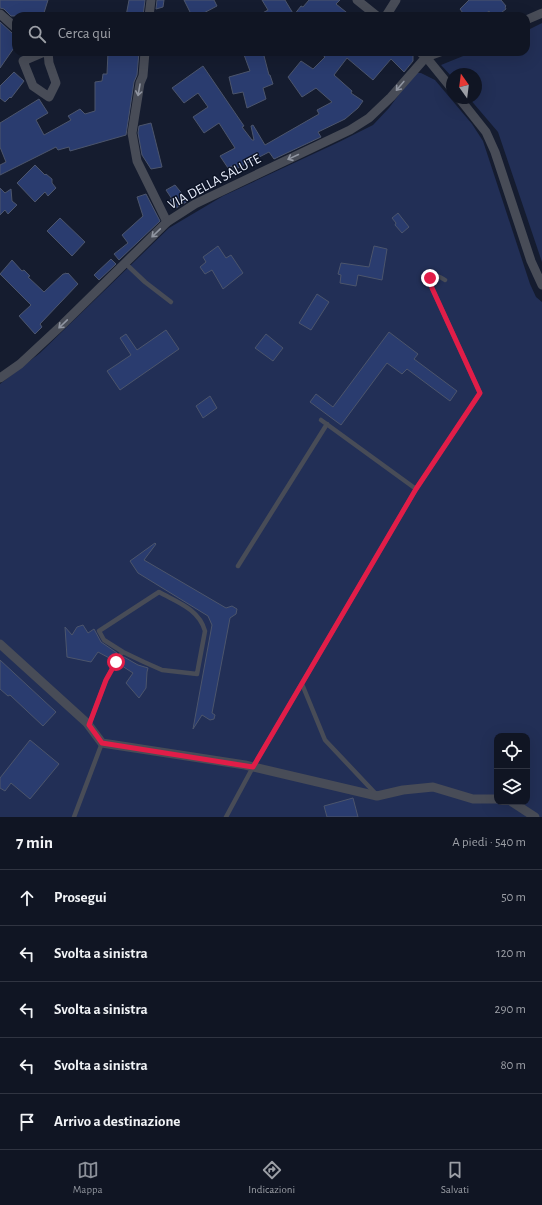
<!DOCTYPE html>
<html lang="it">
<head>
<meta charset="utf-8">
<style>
	:root { --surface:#101523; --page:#191e2b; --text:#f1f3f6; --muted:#9c9fa6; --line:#303441; --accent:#8c9099 }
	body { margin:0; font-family:"Alegreya Sans",sans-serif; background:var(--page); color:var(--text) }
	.controls { position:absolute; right:12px; bottom:12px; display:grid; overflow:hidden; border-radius:8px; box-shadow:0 4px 16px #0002 }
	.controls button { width:36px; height:36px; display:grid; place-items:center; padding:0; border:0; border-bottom:1px solid var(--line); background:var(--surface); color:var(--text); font:20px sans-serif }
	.compass { position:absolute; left:446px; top:68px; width:36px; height:36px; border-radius:50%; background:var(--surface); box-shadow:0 4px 16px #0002; rotate:346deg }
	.stop { position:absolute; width:12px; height:12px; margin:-9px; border:3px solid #e11d48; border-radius:50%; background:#fff }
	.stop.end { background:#e11d48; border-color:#fff; box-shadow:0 1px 4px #0008 }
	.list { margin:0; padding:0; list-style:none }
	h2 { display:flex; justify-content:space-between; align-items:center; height:52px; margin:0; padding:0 16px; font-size:17px }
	h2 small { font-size:13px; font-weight:400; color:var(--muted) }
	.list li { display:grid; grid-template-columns:26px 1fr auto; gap:12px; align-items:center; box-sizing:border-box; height:56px; padding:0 16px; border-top:1px solid var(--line) }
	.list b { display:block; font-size:15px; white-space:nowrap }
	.list em { font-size:13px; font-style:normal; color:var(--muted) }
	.icon { flex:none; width:22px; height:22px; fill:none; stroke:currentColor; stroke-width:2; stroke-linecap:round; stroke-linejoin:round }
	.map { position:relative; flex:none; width:542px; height:817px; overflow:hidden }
	.search { position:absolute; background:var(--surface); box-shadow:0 4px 16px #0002; left:12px; right:12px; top:12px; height:44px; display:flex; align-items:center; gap:10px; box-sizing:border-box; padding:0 14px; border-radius:12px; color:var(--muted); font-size:15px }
	.sheet { height:332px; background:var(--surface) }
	nav { display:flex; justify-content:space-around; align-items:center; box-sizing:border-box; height:56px; border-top:1px solid var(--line); background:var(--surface); font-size:11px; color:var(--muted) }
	nav a { display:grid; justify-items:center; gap:2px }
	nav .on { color:var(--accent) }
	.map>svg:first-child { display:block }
	.green { fill:#222f56; fill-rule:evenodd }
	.building { fill:#2a3c6f; stroke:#4c556c }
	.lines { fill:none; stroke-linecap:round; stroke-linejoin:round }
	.lane { stroke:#484c57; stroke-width:4.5 }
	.street { stroke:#484c57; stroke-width:9 }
	.oneway { stroke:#9095a1 }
	.route { stroke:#e11d48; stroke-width:5 }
	.labels { text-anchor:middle; stroke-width:3; stroke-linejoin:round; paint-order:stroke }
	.street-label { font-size:14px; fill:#e9eefc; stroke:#0c1325 }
</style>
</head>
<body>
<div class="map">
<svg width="542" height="817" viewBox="0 0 542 817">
	<rect width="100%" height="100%" fill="#151c2f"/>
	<g class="green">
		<polygon points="542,23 542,262 498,132 469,98 476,98 476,74 452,74 452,77 441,65 473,52 526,52 526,31"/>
		<path d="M415,73H421L435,80L472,124L483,141L530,284L536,297L542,302V817H0V384L40,353L169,228L223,196L339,142L373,125L389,108ZM497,736H527V802H497Z"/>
	</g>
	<g class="building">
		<polygon points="0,0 48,0 43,16 11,16 4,9 0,8"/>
		<polygon points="129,0 145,0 143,16 126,16"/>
		<polygon points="157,0 164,0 163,7 156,9"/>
		<polygon points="184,0 214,0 217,6 198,16 192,16"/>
		<polygon points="262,0 285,0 294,15 301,6 303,7 309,0 340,0 336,4 351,16 257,16 268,10"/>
		<polygon points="469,0 501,0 506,6 505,7 506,9 497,16 492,16 489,11 483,16 465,16 460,9"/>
		<polygon points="0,22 12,33 16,34 16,45 0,68"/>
		<polygon points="108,52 139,52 137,75 134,82 126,135 70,151 69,147 58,150 56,147 0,175 0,165 6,162 0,147 0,123 39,99 48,113 36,120 44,135 71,120 68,116 80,109 85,114 95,111 95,82 102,81 103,74 107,74"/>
		<polygon points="243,52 263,52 269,75 270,75 273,84 263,88 266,99 247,108 243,92 233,94 229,77 250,71"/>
		<polygon points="319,52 408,52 413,56 413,61 404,72 391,59 373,80 347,58 334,75 352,91 351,93 363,101 358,108 345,119 318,132 321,137 274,159 269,152 234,170 232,166 228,168 220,156 235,148 219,123 204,133 193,117 208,107 198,93 184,103 172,88 203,66 244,126 242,127 252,140 254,140 251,126 253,125 265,145 319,114 317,110 332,102 316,88 302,97 288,77 301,61 313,69 325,57"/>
		<polygon points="14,72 24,81 11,98 10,97 5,102 0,98 0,86"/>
		<polygon points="151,123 162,167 151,169 142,155 138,133 139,126"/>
		<polygon points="35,165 45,175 46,174 52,179 52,183 56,188 48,196 45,192 35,202 17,183"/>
		<polygon points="175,185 188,201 176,208 170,200 172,199 166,190"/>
		<polygon points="0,188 5,193 11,189 12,201 17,205 8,214 5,210 0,215"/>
		<polygon points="146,194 160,221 119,260 114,254 128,243 122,235 143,216 137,197"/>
		<polygon points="398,213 409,227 402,233 395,225 396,223 392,218"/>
		<polygon points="60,218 85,242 72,256 47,231"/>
		<polygon points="218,246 226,258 231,255 243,273 223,289 212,270 205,274 200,267 206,262 203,257"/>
		<polygon points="374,246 387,249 382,280 358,275 356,286 340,283 341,275 338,274 341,263 369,267"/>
		<polygon points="111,259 116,264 99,280 94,275"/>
		<polygon points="12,260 22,271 24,270 30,276 28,277 44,292 63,274 64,274 66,273 67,274 68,273 78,284 40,324 42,327 35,334 19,316 31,305 0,274"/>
		<polygon points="317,294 329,302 311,330 299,323"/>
		<polygon points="166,330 179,349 120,390 107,371 131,355 120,338 126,334 137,350"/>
		<polygon points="389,332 418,354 414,359 457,391 450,401 407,369 402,374 387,363 341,425 310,402 316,394 333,407"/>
		<polygon points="266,334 283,348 273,361 255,348"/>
		<polygon points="210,396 217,408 203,418 196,406"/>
		<polygon points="155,543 156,544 144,560 226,608 232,606 237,609 236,614 230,618 212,713 215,715 214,719 210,720 202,715 193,729 212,625 208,616 138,573 130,561"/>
		<polygon points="83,625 88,633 94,629 101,642 117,653 119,657 124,657 138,665 148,668 147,672 146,688 139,698 126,683 133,673 119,664 120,662 118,659 116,658 113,660 98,652 91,662 67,657 65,627 72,635 77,627"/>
		<polygon points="0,660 56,712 43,726 10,695 8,696 0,689"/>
		<polygon points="30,740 59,764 30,799 11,783 5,791 0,788 0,778"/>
		<polygon points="353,798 358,817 327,817 324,806"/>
	</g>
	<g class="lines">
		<g class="lane">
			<polyline points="125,263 145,282 171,302"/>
			<polyline points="321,420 416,489"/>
			<polyline points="238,566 327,424"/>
			<path d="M121,654L123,652L144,662L162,670L197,674L205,631C199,609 177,602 159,592L99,631L104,640L123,652"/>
			<polyline points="302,684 325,740 375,793"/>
			<polyline points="89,725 106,680 116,662"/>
			<polyline points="74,817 102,743"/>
			<path d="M226,817L253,767L416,489L480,393L432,288L430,278C436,275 439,276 445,280"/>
		</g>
		<g class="street">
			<polyline points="357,0 377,16"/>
			<polyline points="0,14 16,28"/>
			<polyline points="149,16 151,0"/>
			<polyline points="386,16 396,0"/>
			<polyline points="526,20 542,13"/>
			<polyline points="44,52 23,61 33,86 49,97 56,83 49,63 48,52"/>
			<polyline points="145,52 143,76 140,83 132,133 137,161 167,222"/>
			<polyline points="420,52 426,57 452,89"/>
			<polyline points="459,98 486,132 495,152 531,261 542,285"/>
			<polyline points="0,378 20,364 63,324 167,222 195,204 350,130 369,118 391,97 426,57 440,52"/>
			<polyline points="0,644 87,723 102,743 245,765 377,796 403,790 433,787 473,799 497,799"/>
			<polyline points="512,802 535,817"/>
		</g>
	</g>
	<defs><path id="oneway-shaft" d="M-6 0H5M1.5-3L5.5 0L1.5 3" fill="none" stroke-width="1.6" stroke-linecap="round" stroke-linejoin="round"/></defs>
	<g class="oneway">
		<use href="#oneway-shaft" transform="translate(400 86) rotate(130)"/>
		<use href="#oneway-shaft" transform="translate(139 90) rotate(100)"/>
		<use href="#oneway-shaft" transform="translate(293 157) rotate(155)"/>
		<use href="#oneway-shaft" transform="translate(156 233) rotate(136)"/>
		<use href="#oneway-shaft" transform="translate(63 324) rotate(136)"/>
	</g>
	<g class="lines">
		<polyline class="route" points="116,662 106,680 89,725 102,743 253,767 416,489 480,393 432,288 430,278"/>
	</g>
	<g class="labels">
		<g class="street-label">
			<text transform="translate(214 181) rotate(-28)" y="5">VIA DELLA SALUTE</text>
		</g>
	</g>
</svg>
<div class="controls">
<button><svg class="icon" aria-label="locate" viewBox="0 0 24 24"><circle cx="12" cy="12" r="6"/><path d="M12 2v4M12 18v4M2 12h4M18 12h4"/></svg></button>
<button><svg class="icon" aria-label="layers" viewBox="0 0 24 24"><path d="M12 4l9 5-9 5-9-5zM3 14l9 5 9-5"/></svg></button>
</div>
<svg class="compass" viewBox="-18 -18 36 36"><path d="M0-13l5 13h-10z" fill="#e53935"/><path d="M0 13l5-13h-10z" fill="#9c9fa6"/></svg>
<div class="stop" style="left:116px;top:662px"></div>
<div class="stop end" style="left:430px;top:278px"></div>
<div class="search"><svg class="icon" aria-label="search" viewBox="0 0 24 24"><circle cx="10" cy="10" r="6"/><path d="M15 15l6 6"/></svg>Cerca qui</div>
</div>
<section class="sheet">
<h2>7 min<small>A piedi · 540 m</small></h2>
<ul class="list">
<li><svg class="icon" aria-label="ahead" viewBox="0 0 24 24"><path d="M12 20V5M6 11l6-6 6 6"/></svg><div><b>Prosegui</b></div><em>50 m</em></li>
<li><svg class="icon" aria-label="left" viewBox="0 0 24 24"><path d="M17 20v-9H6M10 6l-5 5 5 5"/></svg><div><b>Svolta a sinistra</b></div><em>120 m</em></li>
<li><svg class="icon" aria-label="left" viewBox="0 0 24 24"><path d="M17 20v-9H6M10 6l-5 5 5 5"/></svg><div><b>Svolta a sinistra</b></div><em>290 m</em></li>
<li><svg class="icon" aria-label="left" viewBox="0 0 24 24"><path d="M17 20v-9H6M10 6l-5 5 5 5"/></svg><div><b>Svolta a sinistra</b></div><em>80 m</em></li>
<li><svg class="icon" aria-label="arrive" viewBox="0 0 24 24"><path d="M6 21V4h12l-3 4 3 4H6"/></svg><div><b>Arrivo a destinazione</b></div></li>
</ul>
</section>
<nav>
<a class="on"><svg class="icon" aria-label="map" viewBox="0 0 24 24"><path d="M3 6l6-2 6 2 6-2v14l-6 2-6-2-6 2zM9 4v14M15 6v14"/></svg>Mappa</a>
<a><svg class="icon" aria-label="directions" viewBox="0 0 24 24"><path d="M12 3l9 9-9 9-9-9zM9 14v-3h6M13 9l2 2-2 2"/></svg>Indicazioni</a>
<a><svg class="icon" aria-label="saved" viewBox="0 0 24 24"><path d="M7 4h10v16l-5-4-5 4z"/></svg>Salvati</a>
</nav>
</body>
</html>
